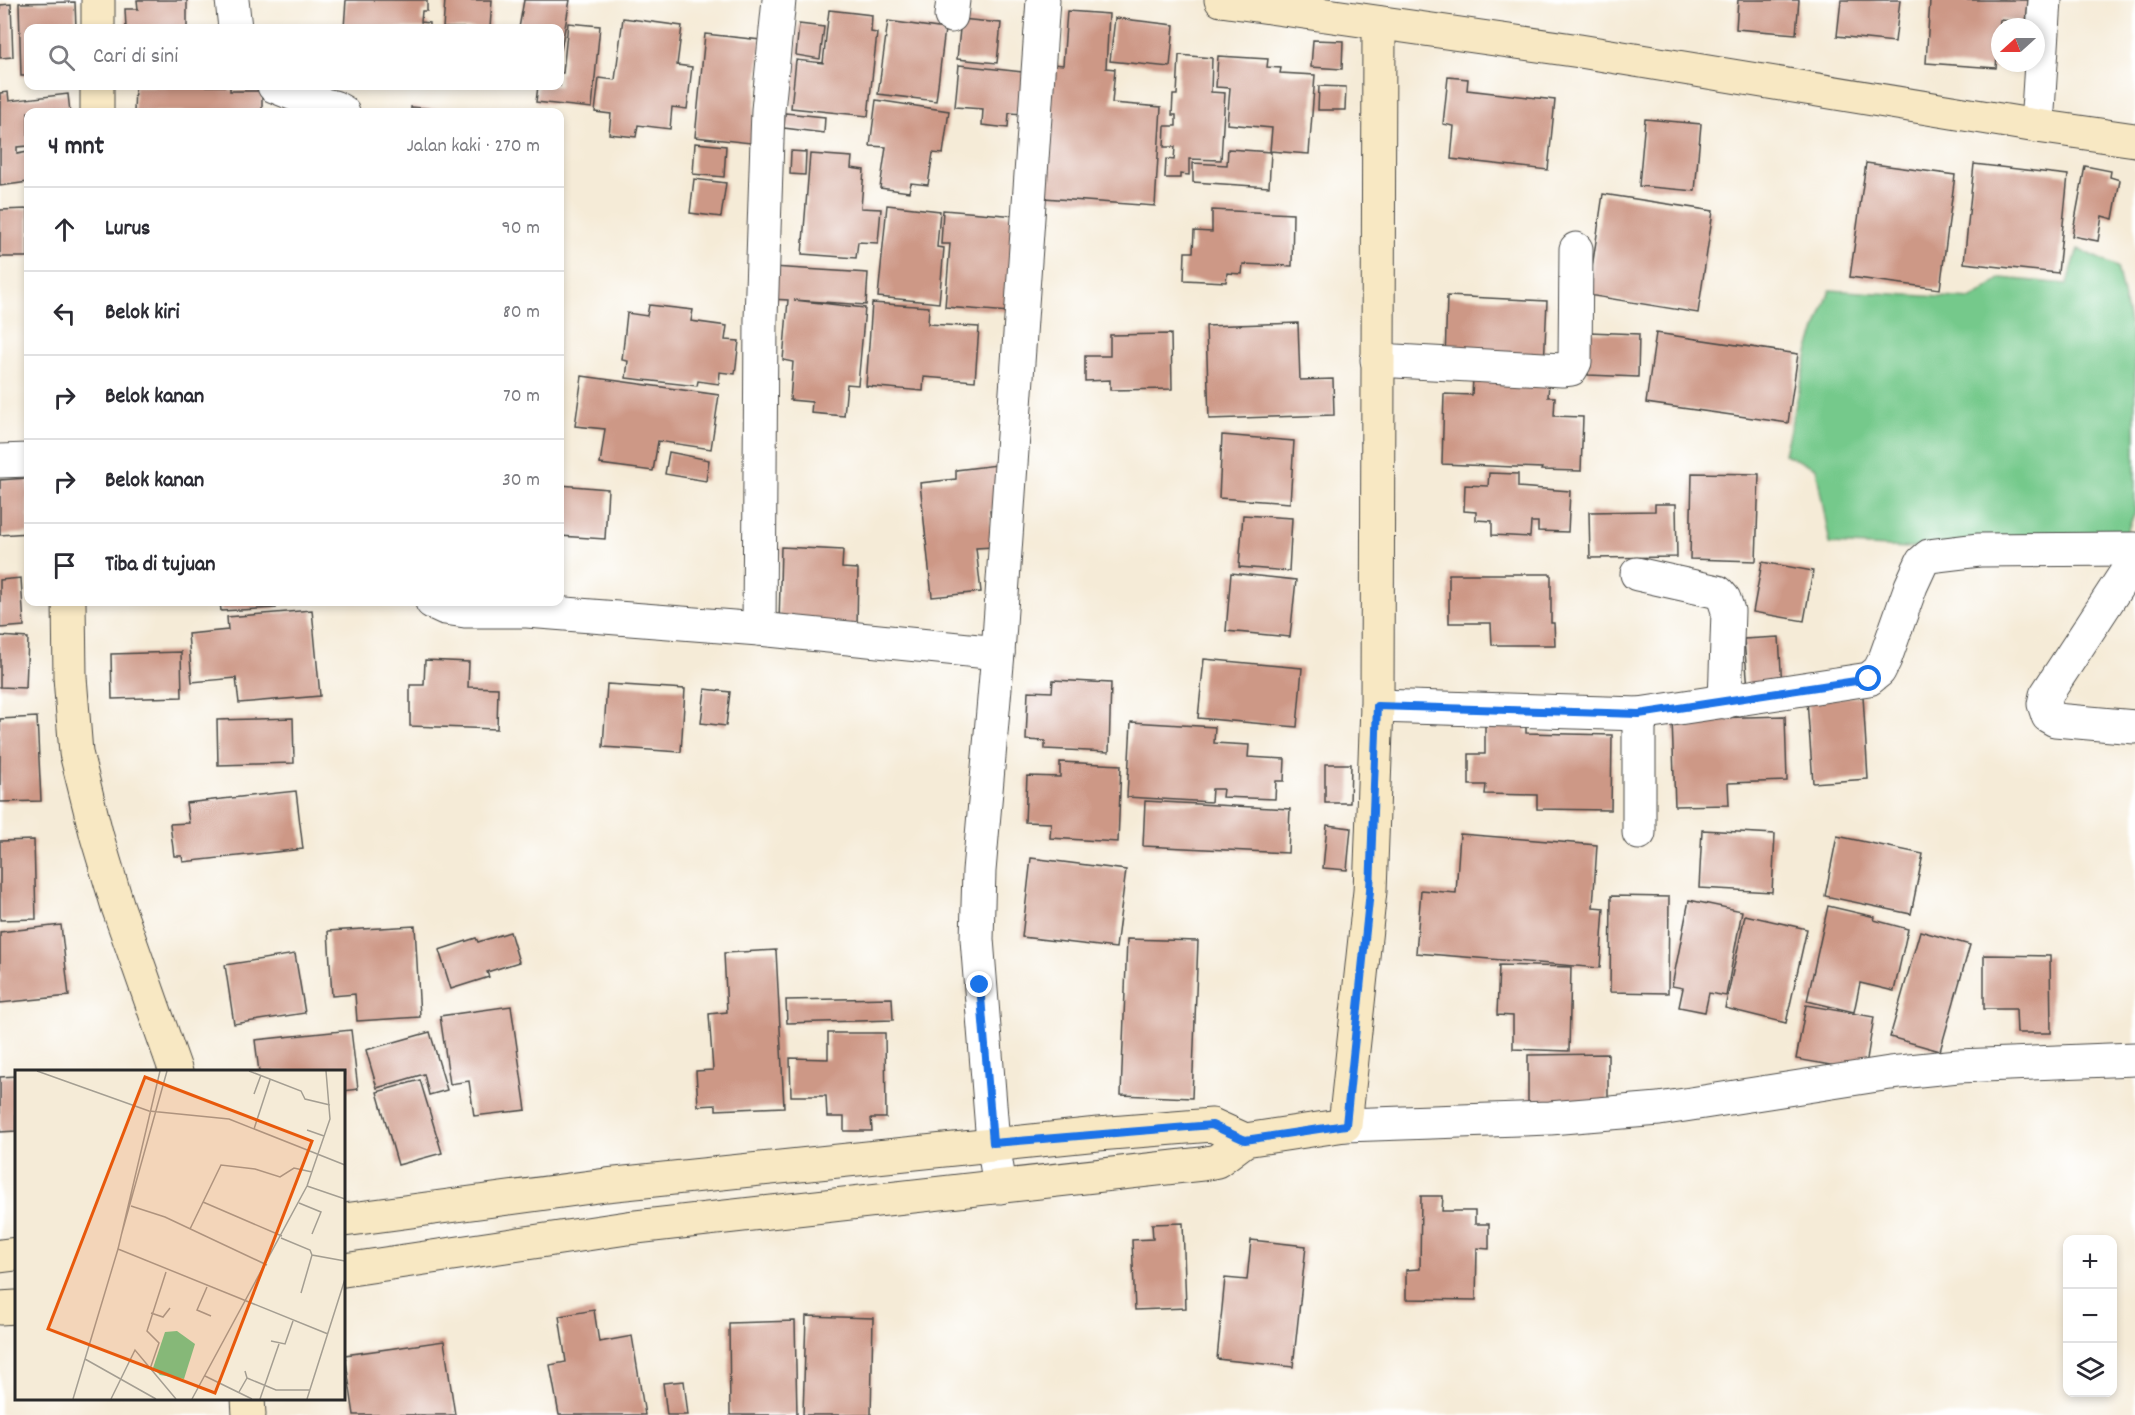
<!DOCTYPE html>
<html lang="id">
<head>
<meta charset="utf-8">
<style>
	:root { --surface:#fff; --page:#f7f7f7; --text:#2b2b33; --muted:#7c7c81; --line:#e1e1e2 }
	body { margin:0; font-family:Dekko,sans-serif; background:var(--page); color:var(--text) }
	.controls { position:absolute; right:18px; bottom:18px; display:grid; overflow:hidden; border-radius:12px; box-shadow:0 3px 9px #0003 }
	.controls button { width:54px; height:54px; display:grid; place-items:center; padding:0; border:0; border-bottom:2px solid var(--line); background:var(--surface); color:var(--text); font:30px sans-serif }
	.compass { position:absolute; left:1991px; top:18px; width:54px; height:54px; border-radius:50%; background:var(--surface); box-shadow:0 3px 9px #0003; rotate:249deg }
	.stop { position:absolute; width:18px; height:18px; margin:-14px; border:4px solid #1a73e8; border-radius:50%; background:#fff }
	.stop.end { background:#1a73e8; border-color:#fff; box-shadow:0 2px 6px #0008 }
	.list { margin:0; padding:0; list-style:none }
	h2 { display:flex; justify-content:space-between; align-items:center; height:78px; margin:0; padding:0 24px; font-size:26px }
	h2 small { font-size:20px; font-weight:400; color:var(--muted) }
	.list li { display:grid; grid-template-columns:39px 1fr auto; gap:18px; align-items:center; box-sizing:border-box; height:84px; padding:0 24px; border-top:2px solid var(--line) }
	.list b { display:block; font-size:22px; white-space:nowrap }
	.list em { font-size:20px; font-style:normal; color:var(--muted) }
	.icon { flex:none; width:33px; height:33px; fill:none; stroke:currentColor; stroke-width:2; stroke-linecap:round; stroke-linejoin:round }
	.map { position:relative; flex:none; width:2135px; height:1415px; overflow:hidden }
	.search { position:absolute; background:var(--surface); box-shadow:0 3px 9px #0003; left:24px; top:24px; width:540px; height:66px; display:flex; align-items:center; gap:15px; box-sizing:border-box; padding:0 21px; border-radius:12px; color:var(--muted); font-size:22px }
	.panel { position:absolute; background:var(--surface); box-shadow:0 3px 9px #0003; left:24px; top:108px; width:540px; height:498px; border-radius:12px }
	.map>svg:first-child { display:block }
	.green { fill:#75c98b; stroke:#507a5b; stroke-width:1.5 }
	.building { fill:#cd9886 }
	.lines { fill:none; stroke-linecap:round; stroke-linejoin:round }
	.street-casing { stroke:#494845; stroke-width:35 }
	.secondary-casing { stroke:#494845; stroke-width:35 }
	.street { stroke:#fff; stroke-width:33 }
	.secondary { stroke:#f8e8c3; stroke-width:33 }
	.route { stroke:#1a73e8; stroke-width:8 }
	.inset-road { fill:none; stroke:#a49e92; stroke-width:1.5 }
	.view { fill:#e8590c; fill-opacity:0.15; stroke:#e8590c; stroke-width:3 }
	.inset-edge { fill:none; stroke:#2b2b2b; stroke-width:3 }
</style>
</head>
<body>
<div class="map">
<svg width="2135" height="1415" viewBox="0 0 2135 1415">
	<rect width="100%" height="100%" fill="#fff"/>
	<filter id="ink" filterUnits="userSpaceOnUse"><feTurbulence type="fractalNoise" baseFrequency=".0167" numOctaves="2"/><feDisplacementMap in="SourceGraphic" scale="12" xChannelSelector="R" yChannelSelector="G"/><feConvolveMatrix kernelMatrix="1 2 1 2 8 2 1 2 1" color-interpolation-filters="sRGB"/></filter>
	<filter id="wash" filterUnits="userSpaceOnUse"><feTurbulence type="fractalNoise" baseFrequency=".008" numOctaves="4" result="noise"/><feDisplacementMap in="SourceGraphic" scale="24" xChannelSelector="R" yChannelSelector="G"/><feGaussianBlur stdDeviation="1.35" result="paint"/><feColorMatrix in="noise" values="0 0 0 0 0 0 0 0 0 0 0 0 0 0 0 0 0 1.4 0 .05"/><feComposite in="paint" operator="in"/></filter>
	<g filter="url(#wash)">
		<rect width="100%" height="100%" fill="#f5ebd7"/>
		<polygon class="green" points="2078,249 2117,267 2135,350 2135,513 2126,533 1908,548 1830,544 1816,468 1784,454 1809,349 1830,290 1972,299 2001,278 2067,284"/>
		<g id="blocks">
			<g class="building">
				<polygon points="137,0 187,0 187,28 126,28 125,9 138,9"/>
				<polygon points="346,0 427,0 427,11 422,11 421,22 429,23 429,28 344,28"/>
				<polygon points="445,0 492,0 490,28 443,28"/>
				<polygon points="524,0 570,0 561,50 560,28 519,28"/>
				<polygon points="1738,0 1799,0 1796,34 1736,29"/>
				<polygon points="1841,0 1900,0 1895,42 1837,36"/>
				<polygon points="1930,0 2028,0 2026,22 2000,20 1996,68 1926,63"/>
				<polygon points="75,2 76,28 28,28 28,76 21,76 19,3"/>
				<polygon points="11,4 13,57 0,58 0,5"/>
				<polygon points="829,10 872,15 871,32 877,33 868,116 791,108 796,60 823,63"/>
				<polygon points="1067,11 1109,14 1106,68 1115,69 1112,103 1161,107 1155,206 1044,198 1053,64 1063,65"/>
				<polygon points="623,18 682,26 677,65 692,67 687,109 672,107 670,129 638,125 636,137 609,134 611,114 595,112 599,78 615,80"/>
				<polygon points="1115,18 1174,25 1170,67 1110,61"/>
				<polygon points="961,19 1001,23 997,63 957,59"/>
				<polygon points="888,21 945,29 936,101 878,94"/>
				<polygon points="568,23 600,26 592,108 536,102 538,86 560,86 560,73 563,73"/>
				<polygon points="799,24 824,27 820,59 796,55"/>
				<polygon points="705,34 761,40 751,143 695,137"/>
				<polygon points="1313,40 1343,41 1342,69 1311,67"/>
				<polygon points="1179,55 1212,58 1211,92 1225,93 1221,160 1189,159 1189,175 1180,174 1180,178 1165,178 1166,159 1174,160 1175,147 1164,147 1165,126 1176,126 1176,115 1172,115 1173,95 1177,95"/>
				<polygon points="1218,56 1268,59 1267,67 1281,68 1280,73 1315,75 1309,154 1270,151 1272,128 1227,124 1230,88 1216,87"/>
				<polygon points="959,65 1031,73 1027,114 1009,113 1008,128 982,125 983,109 955,107"/>
				<polygon points="1448,77 1468,79 1467,90 1555,100 1548,170 1451,159 1454,126 1443,124"/>
				<polygon points="135,86 230,86 230,91 262,91 262,112 134,112"/>
				<polygon points="1319,86 1346,87 1345,110 1318,110"/>
				<polygon points="8,92 9,101 68,94 70,112 28,112 28,146 17,147 17,154 28,152 28,182 0,186 0,93"/>
				<polygon points="876,100 949,111 943,154 933,153 928,185 911,183 909,192 880,188 886,147 870,146"/>
				<polygon points="411,107 444,110 443,112 411,112"/>
				<polygon points="785,113 825,117 824,133 784,128"/>
				<polygon points="1645,119 1701,124 1695,191 1639,186"/>
				<polygon points="695,143 726,146 724,177 693,174"/>
				<polygon points="1228,149 1271,152 1269,187 1193,182 1193,163 1227,165"/>
				<polygon points="791,151 806,152 805,175 790,174"/>
				<polygon points="810,154 852,157 851,168 864,170 861,208 881,209 878,243 858,242 856,258 802,254"/>
				<polygon points="1866,163 1955,175 1940,289 1850,277"/>
				<polygon points="1974,164 2068,175 2058,273 1964,263"/>
				<polygon points="2085,166 2111,171 2110,177 2120,180 2113,219 2102,216 2098,241 2072,236"/>
				<polygon points="694,179 726,183 721,217 690,213"/>
				<polygon points="1603,194 1713,211 1698,313 1588,295"/>
				<polygon points="887,205 940,211 937,247 944,248 939,303 878,297"/>
				<polygon points="28,209 28,257 0,257 0,210"/>
				<polygon points="943,210 1017,216 1010,312 945,307 950,244 941,244"/>
				<polygon points="1212,210 1293,214 1292,266 1243,264 1242,274 1227,273 1226,282 1184,280 1185,252 1193,252 1194,231 1212,232"/>
				<polygon points="772,267 868,273 866,305 794,300 865,308 858,385 847,384 844,416 811,413 812,402 790,400 793,362 783,360 788,300 770,299"/>
				<polygon points="1447,296 1547,301 1544,366 1445,360"/>
				<polygon points="872,303 929,307 928,324 979,327 975,381 924,377 923,391 866,386"/>
				<polygon points="649,305 693,310 691,321 727,326 725,340 739,341 735,374 720,372 719,384 698,381 697,386 626,378 628,361 622,360 627,313 647,316"/>
				<polygon points="1298,323 1300,380 1333,379 1334,415 1209,419 1206,326"/>
				<polygon points="1589,332 1639,334 1638,377 1588,375"/>
				<polygon points="1656,333 1798,354 1788,423 1646,403"/>
				<polygon points="1171,334 1172,389 1110,390 1110,380 1085,381 1085,356 1110,356 1110,335"/>
				<polygon points="582,376 719,395 711,449 658,441 653,471 600,464 605,429 575,426"/>
				<polygon points="1473,379 1549,382 1548,397 1555,397 1554,416 1583,417 1581,471 1541,470 1542,468 1442,464 1444,394 1472,395"/>
				<polygon points="1222,435 1294,441 1290,503 1219,498"/>
				<polygon points="669,452 709,460 706,481 665,474"/>
				<polygon points="997,465 1002,509 990,510 993,547 976,548 981,592 932,597 920,483 956,479 956,470"/>
				<polygon points="1489,473 1518,474 1518,487 1570,491 1568,532 1538,531 1538,522 1531,522 1530,537 1492,535 1492,521 1476,520 1476,512 1464,511 1465,485 1488,486"/>
				<polygon points="1692,473 1759,474 1756,561 1690,559"/>
				<polygon points="28,478 28,533 0,535 0,480"/>
				<polygon points="560,485 608,489 605,539 560,536"/>
				<polygon points="1655,504 1676,504 1677,557 1590,558 1589,512 1655,511"/>
				<polygon points="1243,515 1292,518 1289,571 1239,567"/>
				<polygon points="781,547 843,550 842,568 858,569 857,627 779,624"/>
				<polygon points="1762,562 1813,571 1804,621 1753,612"/>
				<polygon points="1231,573 1296,580 1290,637 1226,631"/>
				<polygon points="1449,574 1551,574 1551,623 1554,623 1555,645 1492,645 1491,623 1449,623"/>
				<polygon points="21,578 24,626 0,628 0,580"/>
				<polygon points="220,602 276,602 276,608 221,611"/>
				<polygon points="312,610 320,696 239,703 236,678 192,682 188,634 228,630 227,617"/>
				<polygon points="0,636 28,638 26,688 0,687"/>
				<polygon points="1779,637 1782,687 1748,689 1744,639"/>
				<polygon points="181,652 182,697 112,699 111,654"/>
				<polygon points="1204,659 1302,668 1297,727 1198,718"/>
				<polygon points="425,660 469,662 468,687 498,688 497,729 410,726 410,685 424,685"/>
				<polygon points="1053,680 1111,683 1109,752 1045,749 1045,741 1026,740 1028,691 1052,692"/>
				<polygon points="607,684 685,689 681,752 603,747"/>
				<polygon points="705,689 730,692 726,726 701,723"/>
				<polygon points="1863,696 1868,779 1813,783 1807,700"/>
				<polygon points="1785,716 1787,781 1728,783 1729,805 1675,806 1672,719"/>
				<polygon points="37,717 41,801 0,802 0,719"/>
				<polygon points="293,718 294,763 218,765 217,720"/>
				<polygon points="1485,721 1526,721 1526,733 1612,735 1611,810 1537,809 1537,795 1485,794 1486,785 1469,785 1469,754 1485,754"/>
				<polygon points="1131,722 1215,727 1214,743 1249,745 1248,757 1285,759 1284,781 1276,781 1275,799 1222,797 1223,789 1212,789 1211,802 1127,797"/>
				<polygon points="1060,762 1121,765 1118,842 1050,838 1051,823 1025,822 1027,776 1060,777"/>
				<polygon points="1325,764 1351,764 1350,803 1325,803"/>
				<polygon points="296,791 303,849 183,862 182,856 174,856 170,824 189,823 186,803"/>
				<polygon points="1145,801 1290,809 1288,853 1143,846"/>
				<polygon points="1327,825 1351,828 1347,870 1323,868"/>
				<polygon points="1702,830 1775,834 1772,892 1699,888"/>
				<polygon points="1460,834 1597,845 1593,907 1604,908 1600,968 1416,953 1421,890 1456,893"/>
				<polygon points="1837,836 1923,854 1911,914 1825,896"/>
				<polygon points="34,840 36,919 0,920 0,841"/>
				<polygon points="1031,858 1126,870 1116,948 1022,937"/>
				<polygon points="1611,896 1669,897 1668,993 1610,992"/>
				<polygon points="1689,900 1742,911 1726,996 1709,993 1705,1012 1679,1007 1683,988 1672,986"/>
				<polygon points="1828,906 1875,917 1874,920 1908,929 1894,991 1860,983 1854,1012 1807,1001"/>
				<polygon points="1745,915 1807,929 1786,1023 1725,1008"/>
				<polygon points="61,925 69,996 0,1003 0,932"/>
				<polygon points="415,926 420,1017 357,1021 355,994 332,996 328,931"/>
				<polygon points="1920,931 1970,945 1940,1051 1890,1037"/>
				<polygon points="510,932 519,962 487,972 489,977 451,989 439,950 476,938 478,942"/>
				<polygon points="1127,939 1198,941 1192,1098 1121,1095"/>
				<polygon points="776,950 784,1107 716,1110 716,1105 698,1106 696,1071 713,1070 709,1014 727,1012 724,953"/>
				<polygon points="295,954 305,1013 234,1024 225,965"/>
				<polygon points="1984,955 2050,956 2051,1033 2017,1033 2016,1009 1984,1009"/>
				<polygon points="1499,965 1571,967 1569,1051 1513,1049 1513,1016 1497,1015"/>
				<polygon points="892,998 893,1020 787,1023 786,1000"/>
				<polygon points="1806,1005 1874,1017 1865,1071 1796,1059"/>
				<polygon points="511,1006 526,1110 474,1116 469,1081 450,1084 440,1016"/>
				<polygon points="351,1030 358,1089 344,1091 344,1072 259,1072 255,1040"/>
				<polygon points="430,1032 447,1090 429,1095 424,1074 377,1088 366,1050"/>
				<polygon points="828,1033 885,1033 886,1118 871,1118 872,1131 844,1131 844,1117 827,1117 826,1096 791,1096 790,1058 828,1059"/>
				<polygon points="1608,1054 1608,1102 1528,1103 1528,1055"/>
				<polygon points="16,1076 16,1131 0,1132 0,1077"/>
				<polygon points="420,1080 442,1153 398,1165 377,1092"/>
				<polygon points="1421,1196 1443,1196 1442,1211 1475,1211 1475,1224 1489,1224 1489,1249 1477,1248 1476,1300 1406,1299 1406,1270 1420,1269"/>
				<polygon points="1183,1223 1186,1308 1135,1310 1132,1240 1153,1239 1152,1224"/>
				<polygon points="1251,1240 1306,1246 1293,1367 1217,1359 1225,1278 1247,1280"/>
				<polygon points="594,1310 599,1342 632,1336 645,1415 559,1415 550,1365 566,1362 559,1316"/>
				<polygon points="806,1316 873,1318 871,1415 803,1415"/>
				<polygon points="795,1321 797,1415 730,1415 729,1323"/>
				<polygon points="444,1341 455,1415 354,1415 345,1355"/>
				<polygon points="684,1381 688,1415 667,1415 663,1383"/>
			</g>
		</g>
	</g>
	<g filter="url(#ink)">
		<use href="#blocks" fill-opacity="0" stroke="#494845" stroke-width="1.5"/>
		<g class="lines">
			<defs>
				<g id="street">
					<polyline points="232,0 235,28"/>
					<polyline points="951,16 953,0"/>
					<polyline points="274,86 316,103 334,107 343,112"/>
					<polyline points="2037,126 2045,0"/>
					<polyline points="1377,360 1562,370 1571,369 1575,362 1576,249"/>
					<polyline points="0,461 28,460"/>
					<polyline points="2135,559 2046,695 2044,704 2048,716 2055,720 2135,727"/>
					<polyline points="1637,574 1718,592 1724,599 1728,611 1725,702"/>
					<polyline points="432,602 445,608 465,611 527,611 759,629 998,653"/>
					<polyline points="759,629 761,319 768,110 779,0"/>
					<polyline points="1377,706 1639,714 1869,679 1879,671 1885,659 1911,586 1922,562 1929,556 1979,550 2135,549"/>
					<polyline points="1639,714 1639,833"/>
					<polyline points="1345,1125 1550,1118 1659,1109 1890,1073 1958,1066 2135,1059"/>
					<polyline points="1000,1187 993,1143 977,939 979,871 998,653 1043,0"/>
				</g>
				<g id="secondary">
					<polyline points="1221,0 1580,51 2037,126 2135,140"/>
					<polyline points="98,28 98,0"/>
					<polyline points="97,112 97,86"/>
					<polyline points="69,602 70,677 76,753 97,837 118,907 176,1072"/>
					<polyline points="344,1220 606,1185 1098,1134 1212,1125 1245,1140"/>
					<polyline points="0,1256 16,1254"/>
					<polyline points="344,1270 627,1228 1202,1164 1217,1161 1245,1140 1345,1125 1370,891 1377,706 1379,23"/>
					<polyline points="0,1308 16,1307"/>
					<polyline points="248,1398 249,1415"/>
				</g>
			</defs>
			<use href="#street" class="street-casing"/>
			<use href="#secondary" class="secondary-casing"/>
			<use href="#street" class="street"/>
			<use href="#secondary" class="secondary"/>
		</g>
	</g>
	<g class="lines" filter="url(#ink)">
		<polyline class="route" points="980,985 993,1143 1212,1125 1245,1140 1346,1125 1370,891 1377,706 1639,714 1869,679"/>
	</g>
	<g transform="translate(15 1070)">
		<rect width="330" height="330" fill="#f5ebd7"/>
		<path d="M162,261L180,274L169,309L145,305L138,298L150,262Z" fill="#75c98b"/>
		<path class="inset-road" d="M22,1L134,41L214,49L330,95M145,1L103,179L313,264M234,1L286,21L290,29L315,35M239,24L246,5M239,59L255,10M292,60L309,66M292,116L330,129M188,132L267,166M284,133L306,142L297,164M116,136L150,147L252,195M175,159L206,95L240,99L265,107L279,98L297,102M106,166L152,1M266,168L295,180L297,185L330,191M192,217L182,240L196,246M286,223L297,185M136,243L148,247L155,238M256,271L270,274L278,251M70,289L141,329M135,299L144,273L132,261L151,202M190,306L237,329M232,308L261,320H295M224,322L232,308L230,301M58,329L103,179M96,329L120,280L161,329M177,329L292,116L315,49L311,1M245,329L264,274M292,329L330,209"/>
		<path class="view" d="M130,7L297,71L200,323L33,259Z"/>
		<rect width="330" height="330" class="inset-edge"/>
	</g>
</svg>
<div class="controls">
<button>+</button>
<button>−</button>
<button><svg class="icon" aria-label="layers" viewBox="0 0 24 24"><path d="M12 4l9 5-9 5-9-5zM3 14l9 5 9-5"/></svg></button>
</div>
<svg class="compass" viewBox="-18 -18 36 36"><path d="M0-13l5 13h-10z" fill="#e53935"/><path d="M0 13l5-13h-10z" fill="#7c7c81"/></svg>
<div class="stop" style="left:1869px;top:679px"></div>
<div class="stop end" style="left:980px;top:985px"></div>
<div class="search"><svg class="icon" aria-label="search" viewBox="0 0 24 24"><circle cx="10" cy="10" r="6"/><path d="M15 15l6 6"/></svg>Cari di sini</div>
<section class="panel">
<h2>4 mnt<small>Jalan kaki · 270 m</small></h2>
<ul class="list">
<li><svg class="icon" aria-label="ahead" viewBox="0 0 24 24"><path d="M12 20V5M6 11l6-6 6 6"/></svg><div><b>Lurus</b></div><em>90 m</em></li>
<li><svg class="icon" aria-label="left" viewBox="0 0 24 24"><path d="M17 20v-9H6M10 6l-5 5 5 5"/></svg><div><b>Belok kiri</b></div><em>80 m</em></li>
<li><svg class="icon" aria-label="right" viewBox="0 0 24 24"><path d="M7 20v-9h11M14 6l5 5-5 5"/></svg><div><b>Belok kanan</b></div><em>70 m</em></li>
<li><svg class="icon" aria-label="right" viewBox="0 0 24 24"><path d="M7 20v-9h11M14 6l5 5-5 5"/></svg><div><b>Belok kanan</b></div><em>30 m</em></li>
<li><svg class="icon" aria-label="arrive" viewBox="0 0 24 24"><path d="M6 21V4h12l-3 4 3 4H6"/></svg><div><b>Tiba di tujuan</b></div></li>
</ul>
</section>
</div>
</body>
</html>
